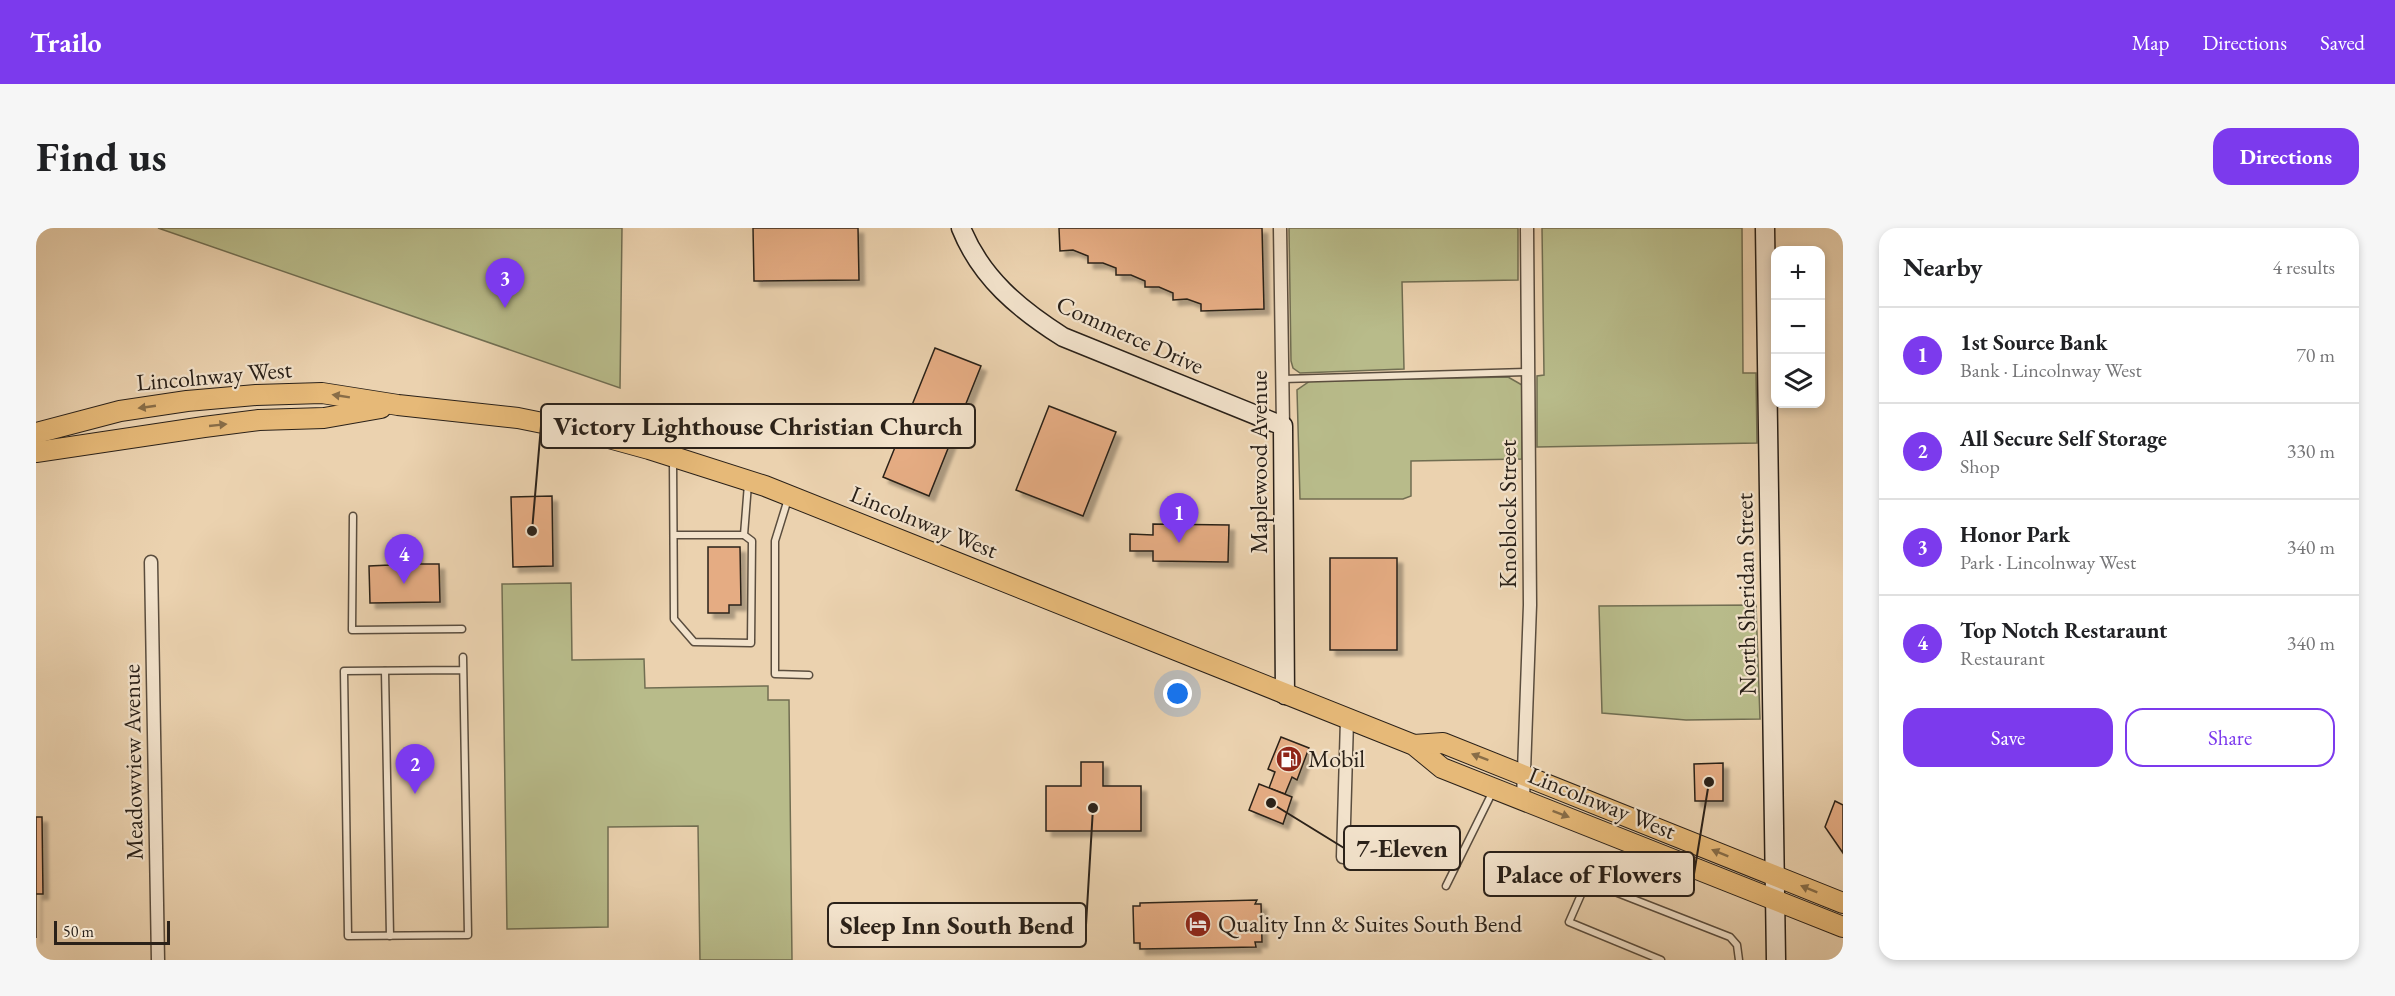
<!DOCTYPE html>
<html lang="en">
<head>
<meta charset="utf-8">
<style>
	:root { --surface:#fff; --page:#f6f6f6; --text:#202124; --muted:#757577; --line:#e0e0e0; --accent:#7c3aed }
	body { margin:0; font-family:"EB Garamond",serif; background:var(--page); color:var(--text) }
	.controls { position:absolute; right:18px; top:18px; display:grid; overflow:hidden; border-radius:12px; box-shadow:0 3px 9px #0003 }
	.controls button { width:54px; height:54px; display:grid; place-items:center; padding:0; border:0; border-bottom:2px solid var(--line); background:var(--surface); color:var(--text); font:30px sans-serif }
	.scale { position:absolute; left:18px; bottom:15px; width:116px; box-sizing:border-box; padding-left:6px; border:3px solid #2a2119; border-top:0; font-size:16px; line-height:21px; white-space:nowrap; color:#2a2119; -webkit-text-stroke:4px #f2e2cb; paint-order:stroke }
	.you { position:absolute; left:1142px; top:466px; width:21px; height:21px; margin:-15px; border:4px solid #fff; border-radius:50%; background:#1a73e8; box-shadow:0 0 0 9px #1a73e833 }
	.badge { display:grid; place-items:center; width:39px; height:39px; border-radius:50%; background:var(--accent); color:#fff; font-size:20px; font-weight:700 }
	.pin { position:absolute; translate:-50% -50px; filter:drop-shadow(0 2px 3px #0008) }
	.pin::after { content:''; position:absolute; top:32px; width:21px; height:18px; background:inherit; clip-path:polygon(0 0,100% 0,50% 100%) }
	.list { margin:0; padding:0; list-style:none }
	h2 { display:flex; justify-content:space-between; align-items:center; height:78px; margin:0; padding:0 24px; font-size:26px }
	h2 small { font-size:20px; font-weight:400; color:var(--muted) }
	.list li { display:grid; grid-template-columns:39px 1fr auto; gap:18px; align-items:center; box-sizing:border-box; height:96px; padding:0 24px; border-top:2px solid var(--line) }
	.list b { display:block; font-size:22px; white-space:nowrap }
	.list p { margin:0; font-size:20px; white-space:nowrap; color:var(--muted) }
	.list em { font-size:20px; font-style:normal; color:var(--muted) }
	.actions { display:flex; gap:12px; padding:18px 24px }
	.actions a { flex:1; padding:14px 0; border:2px solid var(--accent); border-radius:18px; text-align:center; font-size:21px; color:var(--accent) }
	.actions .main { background:var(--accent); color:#fff }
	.icon { flex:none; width:33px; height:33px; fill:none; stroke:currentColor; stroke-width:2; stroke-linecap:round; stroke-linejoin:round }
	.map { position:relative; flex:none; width:1807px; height:732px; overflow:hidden; border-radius:18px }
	header { display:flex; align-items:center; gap:36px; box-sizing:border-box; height:84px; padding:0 30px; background:var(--accent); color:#fff }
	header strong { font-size:28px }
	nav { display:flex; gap:33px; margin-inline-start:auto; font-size:21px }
	.intro { display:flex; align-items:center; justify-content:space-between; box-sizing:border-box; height:144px; padding:0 36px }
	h1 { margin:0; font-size:42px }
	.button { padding:15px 27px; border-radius:18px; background:var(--accent); color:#fff; font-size:21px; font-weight:700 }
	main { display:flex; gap:36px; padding:0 36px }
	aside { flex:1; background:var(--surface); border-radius:18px; box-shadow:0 3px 9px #0003 }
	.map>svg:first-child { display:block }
	.green { fill:#b8bb8a; stroke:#716e52; stroke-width:1.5 }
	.building { fill:#e5ac83; stroke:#2a2119; stroke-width:1.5; filter:url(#shadow) }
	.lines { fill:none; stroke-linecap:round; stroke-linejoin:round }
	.lane-casing { stroke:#5a4d3e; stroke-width:9 }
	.street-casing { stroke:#5a4d3e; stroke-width:15 }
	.secondary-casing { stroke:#2a2119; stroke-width:21 }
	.primary-casing { stroke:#2a2119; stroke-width:22 }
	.lane { stroke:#f2e2cb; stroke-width:6 }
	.street { stroke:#f2e2cb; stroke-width:12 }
	.secondary { stroke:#f2e2cb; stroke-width:18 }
	.primary { stroke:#e6b978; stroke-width:20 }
	.oneway { fill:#886d48 }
	.labels { text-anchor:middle; stroke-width:4.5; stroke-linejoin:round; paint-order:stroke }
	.street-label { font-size:24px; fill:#2a2119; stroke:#f2e2cb }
	.poi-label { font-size:24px; fill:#2a2119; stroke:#f2e2cb; text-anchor:start }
	.leader { fill:none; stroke:#2a2119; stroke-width:2 }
	.callout-dot { fill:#2a2119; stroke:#f2e2cb; stroke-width:2 }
	.callout { fill:#f2e2cb; stroke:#2a2119; stroke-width:2 }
	.callout-label { font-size:26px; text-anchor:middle; font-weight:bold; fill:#2a2119 }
</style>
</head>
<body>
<header>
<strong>Trailo</strong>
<nav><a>Map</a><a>Directions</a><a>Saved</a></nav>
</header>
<div class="intro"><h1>Find us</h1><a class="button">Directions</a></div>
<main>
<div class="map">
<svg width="1807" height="732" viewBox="0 0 1807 732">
	<defs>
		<filter id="shadow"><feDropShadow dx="5.5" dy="5.5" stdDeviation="1.5" flood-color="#0004"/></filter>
	</defs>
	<rect width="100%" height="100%" fill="#ebd2af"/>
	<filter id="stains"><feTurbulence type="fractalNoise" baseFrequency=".00333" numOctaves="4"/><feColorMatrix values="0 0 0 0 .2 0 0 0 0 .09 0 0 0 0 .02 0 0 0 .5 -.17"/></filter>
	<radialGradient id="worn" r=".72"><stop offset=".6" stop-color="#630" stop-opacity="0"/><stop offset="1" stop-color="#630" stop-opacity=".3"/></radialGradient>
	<g class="green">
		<polygon points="122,0 586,0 584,160"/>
		<polygon points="1253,0 1482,0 1482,52 1366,54 1368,141 1264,145 1257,140 1255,133"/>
		<polygon points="1506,0 1706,0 1707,145 1720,145 1721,215 1501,219 1501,148 1508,147"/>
		<polygon points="1472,149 1486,157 1486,231 1375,233 1375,268 1367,271 1264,271 1261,162 1274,153"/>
		<polygon points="535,355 536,432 608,431 609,460 732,458 732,472 753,472 756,732 664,732 662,598 572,599 572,699 471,701 466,356"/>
		<polygon points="1720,377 1724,491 1650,492 1566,485 1563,378"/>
	</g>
	<g class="building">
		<polygon points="717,0 822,0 823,52 718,53"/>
		<polygon points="1023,0 1226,0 1228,81 1165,83 1165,76 1151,71 1137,72 1137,65 1123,59 1109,59 1109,53 1095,47 1080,47 1080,40 1067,35 1052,35 1052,28 1037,22 1024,23"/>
		<polygon points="899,120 945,138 893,268 847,249"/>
		<polygon points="1013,178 1080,204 1047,288 980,262"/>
		<polygon points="516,268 517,338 477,339 475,269"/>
		<polygon points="1117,296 1193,297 1192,334 1117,333 1117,323 1094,323 1094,306 1117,307"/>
		<polygon points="672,319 704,319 705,377 693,377 693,385 672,385"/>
		<polygon points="354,320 380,320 381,336 403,336 404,374 334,375 333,338 354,337"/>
		<rect x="1294" y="330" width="67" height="92"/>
		<polygon points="1245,509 1273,520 1261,552 1256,549 1249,566 1233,560 1239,544 1232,541"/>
		<polygon points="1045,534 1067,534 1067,558 1105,558 1105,603 1010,603 1010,558 1045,558"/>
		<polygon points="1687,535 1687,573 1659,573 1658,536"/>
		<polygon points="1223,556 1256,569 1247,596 1213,582"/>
		<polygon points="1799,573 1807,577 1807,625 1789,599"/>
		<polygon points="0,589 6,589 7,666 0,666 0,710"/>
		<polygon points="1221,672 1219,676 1225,676 1226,714 1219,714 1220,719 1104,721 1104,715 1098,715 1097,678 1104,678 1104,675"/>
	</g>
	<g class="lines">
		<defs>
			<g id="lane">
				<polyline points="1247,151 1493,144"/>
				<polyline points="637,232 638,391 658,414 715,415 716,313 708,307 712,256"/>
				<polyline points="752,271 739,313 739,446 773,447"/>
				<polyline points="317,288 316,402 426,401"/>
				<polyline points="638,307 708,307"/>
				<polyline points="427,429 432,707 312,708 308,443 427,442"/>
				<polyline points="349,443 354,708"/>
				<polyline points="1410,658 1457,563"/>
				<polyline points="1625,732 1533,694 1551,653 1694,709 1701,717 1703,732"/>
			</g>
			<g id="street">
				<polyline points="1244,0 1247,198"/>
				<polyline points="115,334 122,732"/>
				<polyline points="1487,571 1494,377 1491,0"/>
				<polyline points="1307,629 1311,492"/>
			</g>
			<g id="secondary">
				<path d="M925,0C945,50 983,81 1027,109L1247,198L1249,467"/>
				<polyline points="1729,0 1740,732"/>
			</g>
			<g id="primary">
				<polyline points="0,205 84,183 151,173 220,167 286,165 362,177 482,190 551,204 613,221 729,258 1378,517 1406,540 1807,699"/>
				<polyline points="0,224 168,199 223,192 288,190 345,180"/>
				<polyline points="1378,517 1407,515 1807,675"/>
			</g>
		</defs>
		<use href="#lane" class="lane-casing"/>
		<use href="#street" class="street-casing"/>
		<use href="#secondary" class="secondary-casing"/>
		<use href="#primary" class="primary-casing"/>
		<use href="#lane" class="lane"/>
		<use href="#street" class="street"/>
		<use href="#secondary" class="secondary"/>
		<use href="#primary" class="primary"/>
	</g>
	<defs><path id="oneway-solid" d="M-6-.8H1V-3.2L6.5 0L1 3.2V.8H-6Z" transform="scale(1.5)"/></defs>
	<g class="oneway">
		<use href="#oneway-solid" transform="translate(305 168) rotate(-171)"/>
		<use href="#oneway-solid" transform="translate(111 179) rotate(172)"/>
		<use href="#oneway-solid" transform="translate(182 197) rotate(-6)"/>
		<use href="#oneway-solid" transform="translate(1444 529) rotate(-159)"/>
		<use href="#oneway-solid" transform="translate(1525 586) rotate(21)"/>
		<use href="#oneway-solid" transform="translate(1684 625) rotate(-158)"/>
		<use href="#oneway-solid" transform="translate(1773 661) rotate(-158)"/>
	</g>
	<defs>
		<symbol id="fuel-disc" viewBox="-11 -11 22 22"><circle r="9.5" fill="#8f2418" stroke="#f2e2cb"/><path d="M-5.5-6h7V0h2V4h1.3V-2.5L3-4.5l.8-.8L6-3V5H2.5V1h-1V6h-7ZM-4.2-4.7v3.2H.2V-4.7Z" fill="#fff"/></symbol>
		<symbol id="hotel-disc" viewBox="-11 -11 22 22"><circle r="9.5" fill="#8f2418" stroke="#f2e2cb"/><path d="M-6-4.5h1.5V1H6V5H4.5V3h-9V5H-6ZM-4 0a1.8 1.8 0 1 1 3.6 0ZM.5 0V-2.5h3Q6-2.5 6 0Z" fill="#fff"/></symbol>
	</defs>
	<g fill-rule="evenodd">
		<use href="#fuel-disc" x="1238" y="516" width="30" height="30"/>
		<use href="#hotel-disc" x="1147" y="681" width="30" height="30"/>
	</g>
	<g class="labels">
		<g class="street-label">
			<text transform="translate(1094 107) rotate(24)" y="8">Commerce Drive</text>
			<text transform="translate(178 148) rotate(-5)" y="8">Lincolnway West</text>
			<text transform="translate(1223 234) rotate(-90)" y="8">Maplewood Avenue</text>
			<text transform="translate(1472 286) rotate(-90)" y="8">Knoblock Street</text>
			<text transform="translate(888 294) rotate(22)" y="8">Lincolnway West</text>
			<text transform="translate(1710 366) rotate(-91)" y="8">North Sheridan Street</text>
			<text transform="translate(97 534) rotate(-91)" y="8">Meadowview Avenue</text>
			<text transform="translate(1566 575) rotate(22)" y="8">Lincolnway West</text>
		</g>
		<g class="poi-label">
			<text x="1272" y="539">Mobil</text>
			<text x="1182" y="704">Quality Inn &amp; Suites South Bend</text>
		</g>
	</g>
	<path class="leader" d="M496 303L505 198M1235 575L1308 620M1673 554L1658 646M1057 580L1050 697"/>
	<g class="callout-dot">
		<circle cx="496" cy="303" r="6"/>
		<circle cx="1235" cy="575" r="6"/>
		<circle cx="1673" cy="554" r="6"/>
		<circle cx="1057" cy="580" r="6"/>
	</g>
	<g class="callout">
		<rect x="505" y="176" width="434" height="44" rx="6"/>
		<rect x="1308" y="598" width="116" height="44" rx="6"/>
		<rect x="1448" y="624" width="210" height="44" rx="6"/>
		<rect x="792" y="675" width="258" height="44" rx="6"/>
	</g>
	<g class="callout-label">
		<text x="722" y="207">Victory Lighthouse Christian Church</text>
		<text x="1366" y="629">7-Eleven</text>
		<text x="1553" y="655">Palace of Flowers</text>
		<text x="921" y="706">Sleep Inn South Bend</text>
	</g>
	<rect width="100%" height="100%" filter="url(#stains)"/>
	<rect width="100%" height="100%" fill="url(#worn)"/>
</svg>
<div class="controls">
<button>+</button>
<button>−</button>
<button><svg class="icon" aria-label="layers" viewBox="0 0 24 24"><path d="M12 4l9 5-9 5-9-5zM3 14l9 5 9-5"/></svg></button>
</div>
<div class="scale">50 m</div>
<div class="you"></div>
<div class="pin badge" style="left:1143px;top:315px">1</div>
<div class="pin badge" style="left:379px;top:566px">2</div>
<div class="pin badge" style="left:469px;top:80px">3</div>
<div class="pin badge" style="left:368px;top:356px">4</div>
</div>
<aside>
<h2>Nearby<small>4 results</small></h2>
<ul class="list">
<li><span class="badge">1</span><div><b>1st Source Bank</b><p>Bank · Lincolnway West</p></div><em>70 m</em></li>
<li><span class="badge">2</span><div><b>All Secure Self Storage</b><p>Shop</p></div><em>330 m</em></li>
<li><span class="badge">3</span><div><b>Honor Park</b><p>Park · Lincolnway West</p></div><em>340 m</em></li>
<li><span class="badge">4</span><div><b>Top Notch Restaraunt</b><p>Restaurant</p></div><em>340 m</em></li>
</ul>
<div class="actions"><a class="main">Save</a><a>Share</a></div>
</aside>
</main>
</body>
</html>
